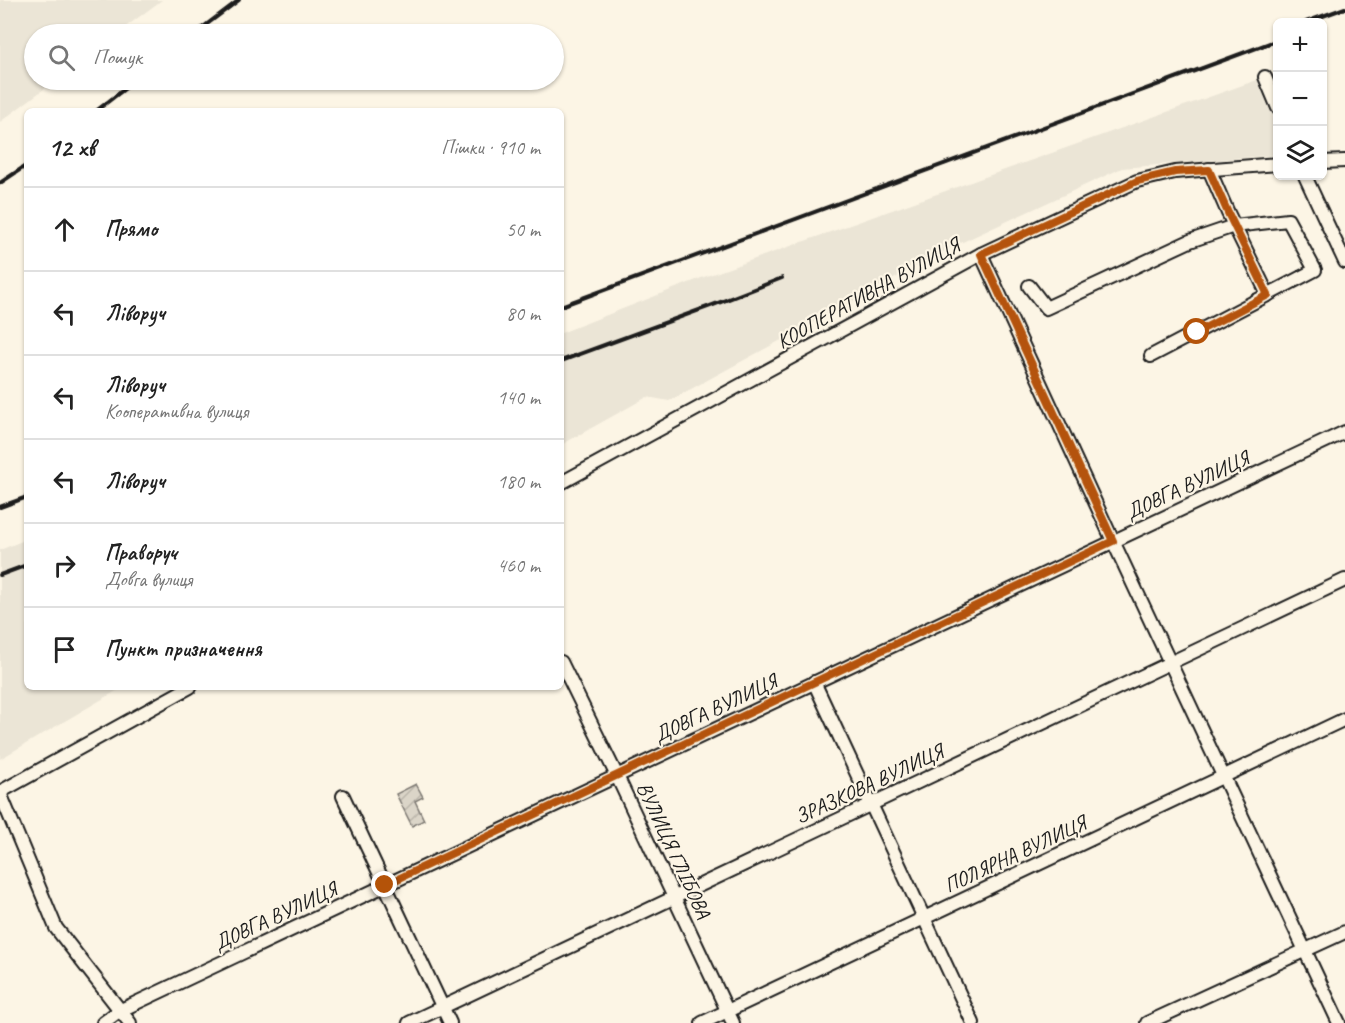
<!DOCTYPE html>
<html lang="uk">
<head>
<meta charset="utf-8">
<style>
	:root { --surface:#fff; --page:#f6f6f6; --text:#222; --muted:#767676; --line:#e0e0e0 }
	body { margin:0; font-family:Caveat,sans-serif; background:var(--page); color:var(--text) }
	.controls { position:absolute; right:18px; top:18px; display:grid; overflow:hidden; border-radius:9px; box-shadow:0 2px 4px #0004 }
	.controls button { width:54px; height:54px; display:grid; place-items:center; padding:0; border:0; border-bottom:2px solid var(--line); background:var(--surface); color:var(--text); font:30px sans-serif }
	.stop { position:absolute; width:18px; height:18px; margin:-14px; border:4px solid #b45309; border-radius:50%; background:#fff }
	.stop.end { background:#b45309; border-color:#fff; box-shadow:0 2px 6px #0008 }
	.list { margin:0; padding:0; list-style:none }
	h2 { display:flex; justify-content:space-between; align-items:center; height:78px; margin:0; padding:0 24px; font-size:26px }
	h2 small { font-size:20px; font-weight:400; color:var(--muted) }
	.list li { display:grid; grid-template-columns:39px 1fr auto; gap:18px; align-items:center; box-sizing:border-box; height:84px; padding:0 24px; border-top:2px solid var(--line) }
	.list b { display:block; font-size:22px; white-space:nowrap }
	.list p { margin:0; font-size:20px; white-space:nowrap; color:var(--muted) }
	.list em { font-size:20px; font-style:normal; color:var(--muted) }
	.icon { flex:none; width:33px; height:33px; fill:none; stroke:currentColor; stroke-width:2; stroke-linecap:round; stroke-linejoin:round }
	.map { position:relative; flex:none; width:1345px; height:1023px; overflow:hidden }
	.search { position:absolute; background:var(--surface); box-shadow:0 2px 4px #0004; left:24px; top:24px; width:540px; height:66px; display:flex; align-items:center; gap:15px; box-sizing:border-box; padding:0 21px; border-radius:33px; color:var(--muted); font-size:22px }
	.panel { position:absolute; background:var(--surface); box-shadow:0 2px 4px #0004; left:24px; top:108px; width:540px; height:582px; border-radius:9px }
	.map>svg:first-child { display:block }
	.built { fill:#ebe5d6 }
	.garden { fill:url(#garden-furrows); stroke:#7c7872; stroke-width:1.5 }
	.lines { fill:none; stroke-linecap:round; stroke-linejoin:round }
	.minor-casing { stroke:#1c1c1c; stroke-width:16 }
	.minor { stroke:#fcf5e5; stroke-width:12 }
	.rail { stroke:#1c1c1c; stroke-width:4 }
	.route { stroke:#b45309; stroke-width:8 }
	.labels { text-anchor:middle; stroke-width:4.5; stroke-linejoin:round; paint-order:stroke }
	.street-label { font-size:21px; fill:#1c1c1c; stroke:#fcf5e5 }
</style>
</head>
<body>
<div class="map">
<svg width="1345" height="1023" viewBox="0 0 1345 1023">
	<defs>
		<pattern id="garden-furrows" width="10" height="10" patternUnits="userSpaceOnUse" patternTransform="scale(1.5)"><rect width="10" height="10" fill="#dbd5c8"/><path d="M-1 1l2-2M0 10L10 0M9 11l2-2" fill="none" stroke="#bbb6ab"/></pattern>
	</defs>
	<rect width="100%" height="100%" fill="#fcf5e5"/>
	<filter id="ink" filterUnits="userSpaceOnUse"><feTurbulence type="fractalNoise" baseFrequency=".0167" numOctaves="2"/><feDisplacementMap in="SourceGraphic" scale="12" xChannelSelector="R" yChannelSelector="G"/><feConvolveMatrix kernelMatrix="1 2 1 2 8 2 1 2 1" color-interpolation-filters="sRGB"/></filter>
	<g filter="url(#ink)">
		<g class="built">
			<polygon points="0,0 162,0 116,34 34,34 34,80 56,80 0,122"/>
			<polygon points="1257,80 1277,126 1277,155 1122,168 954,246 669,401 647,397 561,445 561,333 704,277"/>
			<polygon points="27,539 27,687 123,687 0,759 0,550"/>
		</g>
		<polygon class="garden" points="416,784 423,797 415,801 424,820 412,826 396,794"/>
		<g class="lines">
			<defs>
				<g id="minor">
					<polyline points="1265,77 1278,108"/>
					<polyline points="1322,162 1345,161"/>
					<polyline points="1209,169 1228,213 1268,295"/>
					<polyline points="1305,176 1345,262"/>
					<polyline points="981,254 1113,541 1339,1023"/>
					<polyline points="1029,286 1046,308 1190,241 1234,226 1288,220 1315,270 1151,356"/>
					<polyline points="561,483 981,254 1137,181 1175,172 1278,164"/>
					<polyline points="561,662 617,776 733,1023"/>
					<polyline points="814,682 973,1023"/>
					<polyline points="0,792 190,687"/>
					<polyline points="0,793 56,928 130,1023"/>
					<polyline points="343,796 450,1023"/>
					<polyline points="103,1023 119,1011 1345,432"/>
					<polyline points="409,1023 1345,580"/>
					<polyline points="702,1023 1345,719"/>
					<polyline points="1147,1023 1345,932"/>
				</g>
			</defs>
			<use href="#minor" class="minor-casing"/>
			<use href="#minor" class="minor"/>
			<g class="rail">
				<polyline points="1306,22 1345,8"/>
				<polyline points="194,34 239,0"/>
				<polyline points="96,111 136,80"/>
				<polyline points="0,183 27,165"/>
				<polyline points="561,306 1278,40"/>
				<polyline points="561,361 713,305 782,278"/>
				<polyline points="0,507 27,497"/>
				<polyline points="0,575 27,565"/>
			</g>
		</g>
	</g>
	<g class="lines" filter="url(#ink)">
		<polyline class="route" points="385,885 1113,541 981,254 1137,181 1175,172 1209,170 1228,213 1268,295 1197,332"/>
	</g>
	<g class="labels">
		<g class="street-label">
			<text transform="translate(868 293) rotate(-29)" y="7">КООПЕРАТИВНА ВУЛИЦЯ</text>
			<text transform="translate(1187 485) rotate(-25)" y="7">ДОВГА ВУЛИЦЯ</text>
			<text transform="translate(715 708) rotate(-25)" y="7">ДОВГА ВУЛИЦЯ</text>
			<text transform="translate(869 784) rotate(-25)" y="7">ЗРАЗКОВА ВУЛИЦЯ</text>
			<text transform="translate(674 850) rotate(65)" y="7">ВУЛИЦЯ ГЛІБОВА</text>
			<text transform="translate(1015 854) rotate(-25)" y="7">ПОЛЯРНА ВУЛИЦЯ</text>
			<text transform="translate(275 916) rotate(-25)" y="7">ДОВГА ВУЛИЦЯ</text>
		</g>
	</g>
</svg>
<div class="controls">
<button>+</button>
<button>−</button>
<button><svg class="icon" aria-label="layers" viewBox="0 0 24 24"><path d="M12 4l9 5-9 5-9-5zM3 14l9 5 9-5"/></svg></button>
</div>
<div class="stop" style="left:1197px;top:332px"></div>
<div class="stop end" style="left:385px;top:885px"></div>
<div class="search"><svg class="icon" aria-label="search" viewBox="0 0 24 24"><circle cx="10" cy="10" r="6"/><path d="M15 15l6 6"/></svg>Пошук</div>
<section class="panel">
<h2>12 хв<small>Пішки · 910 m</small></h2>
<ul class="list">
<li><svg class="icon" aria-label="ahead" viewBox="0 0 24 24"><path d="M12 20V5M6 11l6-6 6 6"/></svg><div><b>Прямо</b></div><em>50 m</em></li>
<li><svg class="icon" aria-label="left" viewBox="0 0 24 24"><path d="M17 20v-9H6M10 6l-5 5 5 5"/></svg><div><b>Ліворуч</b></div><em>80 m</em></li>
<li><svg class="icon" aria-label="left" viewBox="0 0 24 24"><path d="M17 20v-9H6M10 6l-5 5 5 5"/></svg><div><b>Ліворуч</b><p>Кооперативна вулиця</p></div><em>140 m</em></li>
<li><svg class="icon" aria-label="left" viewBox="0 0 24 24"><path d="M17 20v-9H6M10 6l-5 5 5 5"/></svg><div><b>Ліворуч</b></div><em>180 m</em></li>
<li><svg class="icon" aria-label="right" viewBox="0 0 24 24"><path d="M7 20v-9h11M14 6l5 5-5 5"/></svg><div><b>Праворуч</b><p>Довга вулиця</p></div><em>460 m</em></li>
<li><svg class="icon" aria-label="arrive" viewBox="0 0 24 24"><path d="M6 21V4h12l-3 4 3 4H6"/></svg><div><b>Пункт призначення</b></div></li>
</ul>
</section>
</div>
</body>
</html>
